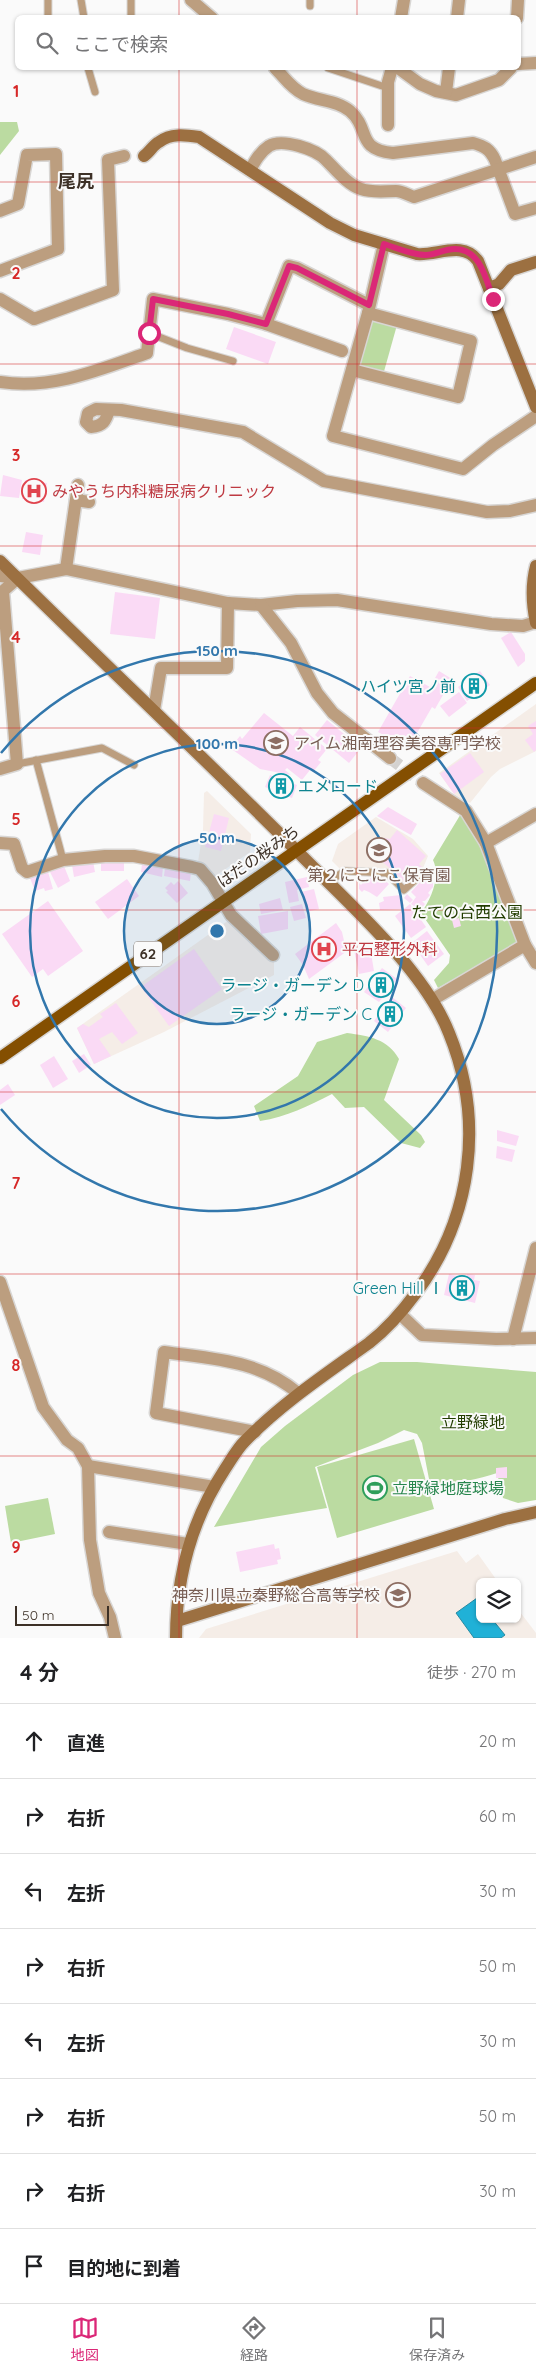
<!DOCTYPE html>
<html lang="ja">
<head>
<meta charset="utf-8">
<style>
	:root { --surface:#fff; --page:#f6f6f6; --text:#202124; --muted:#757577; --line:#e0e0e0; --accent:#db2777 }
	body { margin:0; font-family:Quicksand,"Noto Sans JP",sans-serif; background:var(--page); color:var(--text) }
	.controls { position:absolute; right:15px; bottom:15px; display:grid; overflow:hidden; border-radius:8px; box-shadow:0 1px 4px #0004 }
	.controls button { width:45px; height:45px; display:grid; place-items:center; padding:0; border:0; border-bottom:1px solid var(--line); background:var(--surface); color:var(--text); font:25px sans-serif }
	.scale { position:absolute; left:15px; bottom:12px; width:94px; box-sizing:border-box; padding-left:5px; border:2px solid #3d3127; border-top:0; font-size:14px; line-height:18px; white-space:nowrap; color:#3d3127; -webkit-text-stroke:4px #fafafa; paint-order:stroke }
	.stop { position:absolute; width:15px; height:15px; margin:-11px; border:4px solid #db2777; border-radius:50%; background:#fff }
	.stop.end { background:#db2777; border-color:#fff; box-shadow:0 1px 5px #0008 }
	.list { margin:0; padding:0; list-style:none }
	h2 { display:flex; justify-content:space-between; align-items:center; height:65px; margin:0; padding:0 20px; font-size:21px }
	h2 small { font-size:16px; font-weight:400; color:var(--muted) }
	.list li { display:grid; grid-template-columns:32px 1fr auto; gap:15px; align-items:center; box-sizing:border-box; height:75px; padding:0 20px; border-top:1px solid var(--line) }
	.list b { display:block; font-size:19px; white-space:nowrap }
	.list em { font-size:16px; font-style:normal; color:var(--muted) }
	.icon { flex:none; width:28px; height:28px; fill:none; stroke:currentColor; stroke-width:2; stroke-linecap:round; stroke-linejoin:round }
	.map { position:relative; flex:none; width:536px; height:1638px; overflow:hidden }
	.search { position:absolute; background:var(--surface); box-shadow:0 1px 4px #0004; left:15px; right:15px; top:15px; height:55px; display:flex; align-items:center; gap:12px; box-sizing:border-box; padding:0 18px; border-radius:8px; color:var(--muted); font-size:19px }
	.sheet { height:665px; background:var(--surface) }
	nav { display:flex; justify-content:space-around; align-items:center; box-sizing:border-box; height:70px; border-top:1px solid var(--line); background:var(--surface); font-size:14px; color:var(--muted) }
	nav a { display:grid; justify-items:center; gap:2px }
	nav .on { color:var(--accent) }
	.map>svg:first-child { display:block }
	.built { fill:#f5ede7 }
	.green { fill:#bbdba1 }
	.water { fill:#20b1d7; stroke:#298ba2 }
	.building { fill:#fadaf5 }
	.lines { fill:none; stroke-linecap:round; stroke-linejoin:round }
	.street-tunnel { stroke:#d4d2d0; stroke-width:12; stroke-dasharray:12 6; stroke-linecap:butt }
	.lane-casing { stroke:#d8d6d4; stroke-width:9 }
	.street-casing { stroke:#d8d6d4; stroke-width:15 }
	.secondary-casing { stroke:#d8d6d4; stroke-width:15 }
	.primary-casing { stroke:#d8d6d4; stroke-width:15 }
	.lane { stroke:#bc9e7f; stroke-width:7 }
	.street { stroke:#bc9e7f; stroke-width:12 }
	.secondary { stroke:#9c7041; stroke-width:12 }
	.primary { stroke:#844f01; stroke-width:12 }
	.route { stroke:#db2777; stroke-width:6 }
	.grid { fill:none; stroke:#d62828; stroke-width:1; stroke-opacity:0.55 }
	.ring { fill:none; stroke:#3277ac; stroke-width:2.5 }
	.labels { text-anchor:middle; stroke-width:4; stroke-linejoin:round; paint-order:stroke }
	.shield { fill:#fafafa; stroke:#766d66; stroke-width:1 }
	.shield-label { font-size:15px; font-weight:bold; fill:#3d3127 }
	.health-label { font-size:16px; fill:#be3a42; stroke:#fafafa; text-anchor:start }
	.culture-label { font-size:16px; fill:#0d838f; stroke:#fafafa; text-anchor:end }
	.education-label { font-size:16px; fill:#785e54; stroke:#fafafa; text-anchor:start }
	.street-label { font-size:16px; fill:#3d3127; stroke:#fafafa }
	.park-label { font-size:16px; fill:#223d00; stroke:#fafafa }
	.leisure-label { font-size:16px; fill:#27864d; stroke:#fafafa; text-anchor:start }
	.neighbourhood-label { font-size:18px; font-weight:bold; fill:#3d3127; stroke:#fafafa }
	.grid-label { font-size:16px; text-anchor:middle; font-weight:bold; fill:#d62828; stroke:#fafafa; stroke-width:4; stroke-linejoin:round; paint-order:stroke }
	.centre { fill:#3277ac; stroke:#fafafa; stroke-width:2.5 }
	.ring-label { font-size:15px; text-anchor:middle; font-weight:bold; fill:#3277ac; stroke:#fafafa; stroke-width:4; stroke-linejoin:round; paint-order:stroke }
</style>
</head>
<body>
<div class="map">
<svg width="536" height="1638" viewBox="0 0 536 1638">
	<rect width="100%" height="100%" fill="#fafafa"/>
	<g class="built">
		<polygon points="536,704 536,751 500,769 491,777 470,803 457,798 439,773"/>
		<polygon points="207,791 251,834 250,852 214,877 208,868 198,862 203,830 204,793"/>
		<polygon points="376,817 413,839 428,856 421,873 408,883 402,882 396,874 388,869 340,869 332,861 338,844"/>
		<polygon points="229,920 274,960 274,975 164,1032 94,1064 77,1028"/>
		<polygon points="457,1551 466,1563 478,1554 498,1582 480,1582 480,1619 517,1619 517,1608 536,1633 536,1638 199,1638 206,1629"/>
	</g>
	<g class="green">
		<polygon points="0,122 17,122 19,131 0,155"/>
		<polygon points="375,319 397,325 383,375 362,368 359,363 370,322"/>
		<path d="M462,812L481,844L517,939L516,944L438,988L434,980L449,963L450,955L421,913C431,899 441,877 433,860Z"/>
		<path d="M347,1033C369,1036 388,1039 399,1059L384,1100L421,1135L425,1142L420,1148L401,1143L364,1107L345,1108L332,1094C308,1106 287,1117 260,1121L254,1106L298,1076L317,1042Z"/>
		<path d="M380,1362H417L536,1372V1500L518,1503L503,1498L497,1473C478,1480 459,1481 439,1487L429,1479L422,1443L417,1434L404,1430L378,1443L315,1467L327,1508L214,1527L261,1447L285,1426L353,1375Z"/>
		<polygon points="414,1439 434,1509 337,1538 317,1467"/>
		<polygon points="48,1498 55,1534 11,1543 5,1506"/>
	</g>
	<polygon class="water" points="477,1598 480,1602 480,1619 492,1619 505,1635 501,1638 474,1638 456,1613"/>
	<g class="building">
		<polygon points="234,327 276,342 268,364 226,349"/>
		<polygon points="3,475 22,480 19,498 0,496"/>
		<polygon points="25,480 47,483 44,502 22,499"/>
		<polygon points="26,532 43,535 40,555 22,552"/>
		<polygon points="115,592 160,598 155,639 110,634"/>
		<polygon points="511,632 525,654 525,661 518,667 501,638"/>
		<polygon points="439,671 452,679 435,709 432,707 413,740 405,736 400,744 378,732 410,676 430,687"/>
		<polygon points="480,671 490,685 467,701 458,687"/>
		<polygon points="459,692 467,703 449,717 440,706"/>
		<polygon points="264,713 293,736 300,727 327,749 318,760 321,762 313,772 310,770 302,780 287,768 285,770 291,775 260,769 230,748 240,736 242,739"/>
		<polygon points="327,720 361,748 349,763 315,735"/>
		<polygon points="536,721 536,750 534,752 525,740 533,734 528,726"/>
		<polygon points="470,753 484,772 454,794 440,774"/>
		<polygon points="270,775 297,785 292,798 265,787"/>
		<polygon points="388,807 417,824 411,835 377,816"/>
		<polygon points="214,814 229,818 221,851 205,847"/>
		<polygon points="397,830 426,856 419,864 422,867 410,880 407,878 404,881 375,855 382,847 381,842 384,838 390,839"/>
		<polygon points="93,861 95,872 74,877 72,865"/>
		<polygon points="101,861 124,862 124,871 101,871"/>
		<polygon points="142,864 163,867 162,877 141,872"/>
		<polygon points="64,866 70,881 58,888 50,872"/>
		<polygon points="165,868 191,872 190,881 164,876"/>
		<polygon points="48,872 53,889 45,891 44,888 35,891 30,878"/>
		<polygon points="307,877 309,887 297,890 299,901 289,903 285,882"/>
		<polygon points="381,877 389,884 377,897 369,892 364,890 362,892 359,889 359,883 361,885 367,878"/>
		<polygon points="127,879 139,896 108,919 95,902"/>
		<polygon points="423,879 425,881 427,879 433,883 433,887 428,893 430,895 425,901 422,901 425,904 420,910 411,904 416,897 411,892"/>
		<polygon points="178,881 188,893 177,903 166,892 168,891 165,888 171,882 174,885"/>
		<polygon points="314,889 319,909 306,912 301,892"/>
		<polygon points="407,894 413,900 410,903 404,898"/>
		<polygon points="401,895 404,906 401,906 401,909 380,910 379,903 384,901 383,897"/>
		<polygon points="280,898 283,910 261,914 259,904"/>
		<polygon points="48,901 83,951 48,976 43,969 32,977 2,934"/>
		<polygon points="302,904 306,918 294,921 290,907"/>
		<polygon points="410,904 426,927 411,938 395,916"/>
		<polygon points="288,911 288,929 261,934 258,916"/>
		<polygon points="459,918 461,926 454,928 452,920"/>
		<polygon points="336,923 342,932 345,945 343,946 347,951 309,979 303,965 295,954"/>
		<polygon points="427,931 444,954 428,966 416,949 417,948 413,942"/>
		<polygon points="370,947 374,971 359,974 354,950"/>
		<polygon points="194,949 222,989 169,1026 141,987"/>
		<polygon points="382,968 397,979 379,1002 364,992"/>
		<polygon points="392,997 406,1008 388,1032 374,1021"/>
		<polygon points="116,1003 138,1033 122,1044 112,1032 99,1039 111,1056 94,1064 77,1028 83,1024 89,1027 103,1017 100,1014"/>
		<polygon points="84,1054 91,1065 79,1073 72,1061"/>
		<polygon points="54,1056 68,1079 53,1088 40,1065"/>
		<polygon points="8,1084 15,1095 0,1105 0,1090"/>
		<polygon points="497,1130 519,1136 516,1146 497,1141"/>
		<polygon points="497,1146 515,1150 512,1162 496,1158"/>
		<polygon points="449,1274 466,1278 467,1274 475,1275 474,1280 480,1281 475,1303 444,1295"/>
		<polygon points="507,1467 507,1478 496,1478 496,1468"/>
		<polygon points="274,1544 275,1549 279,1548 281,1559 277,1560 278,1564 240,1572 236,1552"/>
	</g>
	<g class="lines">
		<polyline class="street-tunnel" points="390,758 423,783"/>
		<defs>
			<g id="lane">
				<polyline points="48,0 48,18"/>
				<polyline points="81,0 84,18"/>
				<polyline points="131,0 131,18"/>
				<polyline points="310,6 310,0"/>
				<polyline points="88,68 95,92"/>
				<polyline points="328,68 388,88"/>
				<polyline points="149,333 187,348 233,361"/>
				<polyline points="36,760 63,860"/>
				<polyline points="17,764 102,748 134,765"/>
				<polyline points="328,882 345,871 387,873 404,890 423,873"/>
			</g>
			<g id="street">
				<polyline points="191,0 212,18"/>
				<polyline points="401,18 404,0"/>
				<polyline points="457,18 459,0"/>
				<polyline points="517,18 518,0"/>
				<polyline points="518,64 536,63"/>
				<path d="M275,68C284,77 291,88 303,94C318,101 337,100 350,111C371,129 355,149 393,153L473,143C484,146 490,149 495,160L515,214L536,208"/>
				<polyline points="398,68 420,84 436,91 456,95 499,80 511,68"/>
				<polyline points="446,92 449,68"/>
				<polyline points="388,125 388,82 392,68"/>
				<path d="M250,170C255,161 260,152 269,146C282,138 316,149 326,160C336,170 348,185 361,189C373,193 384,191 396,191C402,191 408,195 414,197L536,157"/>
				<polyline points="0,211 18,204 27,155 56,154 58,249 0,271"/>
				<polyline points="384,244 368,313 333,436 463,469 493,445 536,416"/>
				<polyline points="0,299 34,319 113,290 108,160 124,156"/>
				<polyline points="266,324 289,266 297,268 369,305"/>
				<polyline points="352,370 458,397 471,341 368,313"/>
				<path d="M0,382C52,390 99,370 147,353L153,299L228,314L266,324L342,351"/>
				<path d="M109,410C106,421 103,426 91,427L86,422L88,413L96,409L121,410L243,432L324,481L487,512L510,511L536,505"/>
				<polyline points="76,500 89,502"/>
				<polyline points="66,569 78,485"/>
				<polyline points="0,576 18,578 66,569 228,603 261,605 297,601 337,600 491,624 523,626 536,622"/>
				<polyline points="261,605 291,643 317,693 333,713 390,758"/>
				<polyline points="154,710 161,668 227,668 228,603"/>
				<polyline points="0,769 17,764 3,591 18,578"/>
				<polyline points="423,783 466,811 486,843 525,945 536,963"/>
				<polyline points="0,843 14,844 22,868 27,872 63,860 105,856 134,856 192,867 200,869 212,883 231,915 273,955"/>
				<polyline points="486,843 536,814"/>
				<polyline points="432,1000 525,945"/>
				<polyline points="0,1282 43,1407 67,1440 78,1448 88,1466 90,1540 99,1593 110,1617 115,1638"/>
				<polyline points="400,1314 422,1335 496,1339 536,1338"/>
				<polyline points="513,1339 536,1248"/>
				<path d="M255,1432L156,1413L164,1352C213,1359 259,1360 298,1393"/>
				<polyline points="88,1466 214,1487"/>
				<polyline points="109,1532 188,1544"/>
			</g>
			<g id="secondary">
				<path d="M144,156C150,152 153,145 159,142C171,133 185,135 199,137L330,223L354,235L417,254C437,256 463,240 478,261L536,407"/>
				<polyline points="489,288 499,284 511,270 536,262"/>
				<path d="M0,561C99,659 201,755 300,854C348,903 424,969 449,1033C485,1121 472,1218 416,1293C402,1312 387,1329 369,1343C326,1374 282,1403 245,1441C237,1449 231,1460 225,1469C191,1521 176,1576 176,1638"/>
				<path d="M536,566C531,585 532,604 536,623"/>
				<polyline points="177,1621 505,1519 536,1512"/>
			</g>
			<polyline id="primary" points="0,1058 536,683"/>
		</defs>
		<use href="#lane" class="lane-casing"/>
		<use href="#street" class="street-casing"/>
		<use href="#secondary" class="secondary-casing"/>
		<use href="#primary" class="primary-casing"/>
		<use href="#lane" class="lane"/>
		<use href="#street" class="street"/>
		<use href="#secondary" class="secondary"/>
		<use href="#primary" class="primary"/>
	</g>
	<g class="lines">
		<path class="route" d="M149,333L153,299L228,314L266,324L289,266L297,268L369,305L384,244C397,248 412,255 426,255C436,255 446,248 456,249C481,250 486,280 493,299"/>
	</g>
	<path class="grid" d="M179,0V18M357,0V18M179,68V1638M357,68V1638M0,182H536M0,364H536M0,546H536M0,728H536M0,910H536M0,1092H536M0,1274H536M0,1456H536"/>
	<circle cx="217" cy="931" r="93" fill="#3277ac" fill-opacity=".12"/>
	<g class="ring">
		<circle cx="217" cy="931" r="93"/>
		<circle cx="217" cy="931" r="187"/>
		<path d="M1 753A280 280 0 1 1 1 1109"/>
	</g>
	<defs>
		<symbol id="hospital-ring" viewBox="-11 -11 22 22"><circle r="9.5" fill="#fafafa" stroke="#e0444e" stroke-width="1.5"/><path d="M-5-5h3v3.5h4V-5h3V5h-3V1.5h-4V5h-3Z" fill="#e0444e"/></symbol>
		<symbol id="building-ring" viewBox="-11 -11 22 22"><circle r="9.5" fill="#fafafa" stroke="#0f9aa8" stroke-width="1.5"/><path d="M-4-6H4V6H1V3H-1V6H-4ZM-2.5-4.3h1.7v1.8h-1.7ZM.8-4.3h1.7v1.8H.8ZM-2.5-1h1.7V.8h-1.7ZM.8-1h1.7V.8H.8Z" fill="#0f9aa8"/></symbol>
		<symbol id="university-ring" viewBox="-11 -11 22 22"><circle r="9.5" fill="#fafafa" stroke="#8d6e63" stroke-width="1.5"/><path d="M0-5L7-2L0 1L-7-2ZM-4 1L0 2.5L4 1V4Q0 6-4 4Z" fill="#8d6e63"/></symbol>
		<symbol id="school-ring" viewBox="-11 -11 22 22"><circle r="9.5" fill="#fafafa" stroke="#8d6e63" stroke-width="1.5"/><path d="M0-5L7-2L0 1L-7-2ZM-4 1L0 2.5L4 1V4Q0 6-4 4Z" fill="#8d6e63"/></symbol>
		<symbol id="stadium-ring" viewBox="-11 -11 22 22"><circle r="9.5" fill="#fafafa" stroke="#2e9e5b" stroke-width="1.5"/><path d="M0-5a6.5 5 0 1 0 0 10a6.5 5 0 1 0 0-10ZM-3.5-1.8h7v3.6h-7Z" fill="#2e9e5b"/></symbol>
	</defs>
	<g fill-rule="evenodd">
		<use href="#hospital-ring" x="20" y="477" width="28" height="28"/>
		<use href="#building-ring" x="460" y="672" width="28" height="28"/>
		<use href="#university-ring" x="262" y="729" width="28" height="28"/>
		<use href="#building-ring" x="267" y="772" width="28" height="28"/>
		<use href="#school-ring" x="365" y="836" width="28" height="28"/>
		<use href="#hospital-ring" x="310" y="935" width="28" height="28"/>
		<use href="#building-ring" x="367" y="971" width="28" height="28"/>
		<use href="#building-ring" x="376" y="1000" width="28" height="28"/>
		<use href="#building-ring" x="448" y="1274" width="28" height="28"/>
		<use href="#stadium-ring" x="361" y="1474" width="28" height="28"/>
		<use href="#school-ring" x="384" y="1581" width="28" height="28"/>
	</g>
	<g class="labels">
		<rect class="shield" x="134" y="941.5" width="28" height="25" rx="4"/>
		<g class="shield-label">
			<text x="148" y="959">62</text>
		</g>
		<g class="health-label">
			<text x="52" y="497">みやうち内科糖尿病クリニック</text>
			<text x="342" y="955">平石整形外科</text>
		</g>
		<g class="culture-label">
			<text x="456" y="692">ハイツ宮ノ前</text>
			<text x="298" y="792" text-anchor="start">エメロード</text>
			<text x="364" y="991">ラージ・ガーデン D</text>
			<text x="372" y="1020">ラージ・ガーデン C</text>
			<text x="444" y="1294">Green Hill Ⅰ</text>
		</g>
		<g class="education-label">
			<text x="294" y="749">アイム湘南理容美容専門学校</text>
			<text x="379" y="881" text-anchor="middle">第２にこにこ保育園</text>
			<text x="380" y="1601" text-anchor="end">神奈川県立秦野総合高等学校</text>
		</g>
		<g class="street-label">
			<text transform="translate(258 856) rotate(-35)" y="6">はだの桜みち</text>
		</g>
		<g class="park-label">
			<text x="467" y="918">たての台西公園</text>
			<text x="473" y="1428">立野緑地</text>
		</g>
		<g class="leisure-label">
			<text x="392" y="1494">立野緑地庭球場</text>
		</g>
		<g class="neighbourhood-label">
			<text x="76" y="188">尾尻</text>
		</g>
	</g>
	<g class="grid-label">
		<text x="16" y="97">1</text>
		<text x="16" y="279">2</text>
		<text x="16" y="461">3</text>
		<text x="16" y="643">4</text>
		<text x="16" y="825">5</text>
		<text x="16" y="1007">6</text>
		<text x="16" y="1189">7</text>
		<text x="16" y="1371">8</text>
		<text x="16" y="1553">9</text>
	</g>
	<circle cx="217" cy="931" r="8" class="centre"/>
	<g class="ring-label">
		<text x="217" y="656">150 m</text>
		<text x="217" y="749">100 m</text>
		<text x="217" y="843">50 m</text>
	</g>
</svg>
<div class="controls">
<button><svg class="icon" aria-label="layers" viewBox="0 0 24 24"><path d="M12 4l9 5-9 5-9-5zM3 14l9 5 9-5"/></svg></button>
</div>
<div class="scale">50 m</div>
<div class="stop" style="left:149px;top:333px"></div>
<div class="stop end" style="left:493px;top:299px"></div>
<div class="search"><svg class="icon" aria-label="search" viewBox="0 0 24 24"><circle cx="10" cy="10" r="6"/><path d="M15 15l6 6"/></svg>ここで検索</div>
</div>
<section class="sheet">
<h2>4 分<small>徒歩 · 270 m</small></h2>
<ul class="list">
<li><svg class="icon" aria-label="ahead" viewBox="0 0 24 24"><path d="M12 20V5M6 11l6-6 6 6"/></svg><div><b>直進</b></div><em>20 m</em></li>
<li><svg class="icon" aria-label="right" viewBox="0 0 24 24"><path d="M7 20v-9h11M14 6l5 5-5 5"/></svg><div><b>右折</b></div><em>60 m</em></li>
<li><svg class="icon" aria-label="left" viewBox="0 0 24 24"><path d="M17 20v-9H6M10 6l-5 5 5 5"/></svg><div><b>左折</b></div><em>30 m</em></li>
<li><svg class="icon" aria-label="right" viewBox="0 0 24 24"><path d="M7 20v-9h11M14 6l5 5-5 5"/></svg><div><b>右折</b></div><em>50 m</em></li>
<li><svg class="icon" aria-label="left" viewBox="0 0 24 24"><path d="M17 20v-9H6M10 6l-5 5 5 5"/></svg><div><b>左折</b></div><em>30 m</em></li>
<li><svg class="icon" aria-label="right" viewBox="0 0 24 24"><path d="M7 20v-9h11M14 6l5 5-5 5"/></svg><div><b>右折</b></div><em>50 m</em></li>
<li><svg class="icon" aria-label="right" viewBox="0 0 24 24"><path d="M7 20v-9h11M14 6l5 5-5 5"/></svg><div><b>右折</b></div><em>30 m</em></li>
<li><svg class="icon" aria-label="arrive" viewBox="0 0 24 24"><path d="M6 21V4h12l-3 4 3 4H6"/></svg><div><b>目的地に到着</b></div></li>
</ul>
</section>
<nav>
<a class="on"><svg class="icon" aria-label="map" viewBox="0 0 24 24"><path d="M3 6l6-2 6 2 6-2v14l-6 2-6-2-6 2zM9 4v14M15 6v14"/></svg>地図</a>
<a><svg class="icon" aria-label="directions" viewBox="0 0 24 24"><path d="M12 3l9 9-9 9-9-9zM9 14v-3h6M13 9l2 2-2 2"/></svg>経路</a>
<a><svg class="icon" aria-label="saved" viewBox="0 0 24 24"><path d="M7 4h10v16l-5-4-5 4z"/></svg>保存済み</a>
</nav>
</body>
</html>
